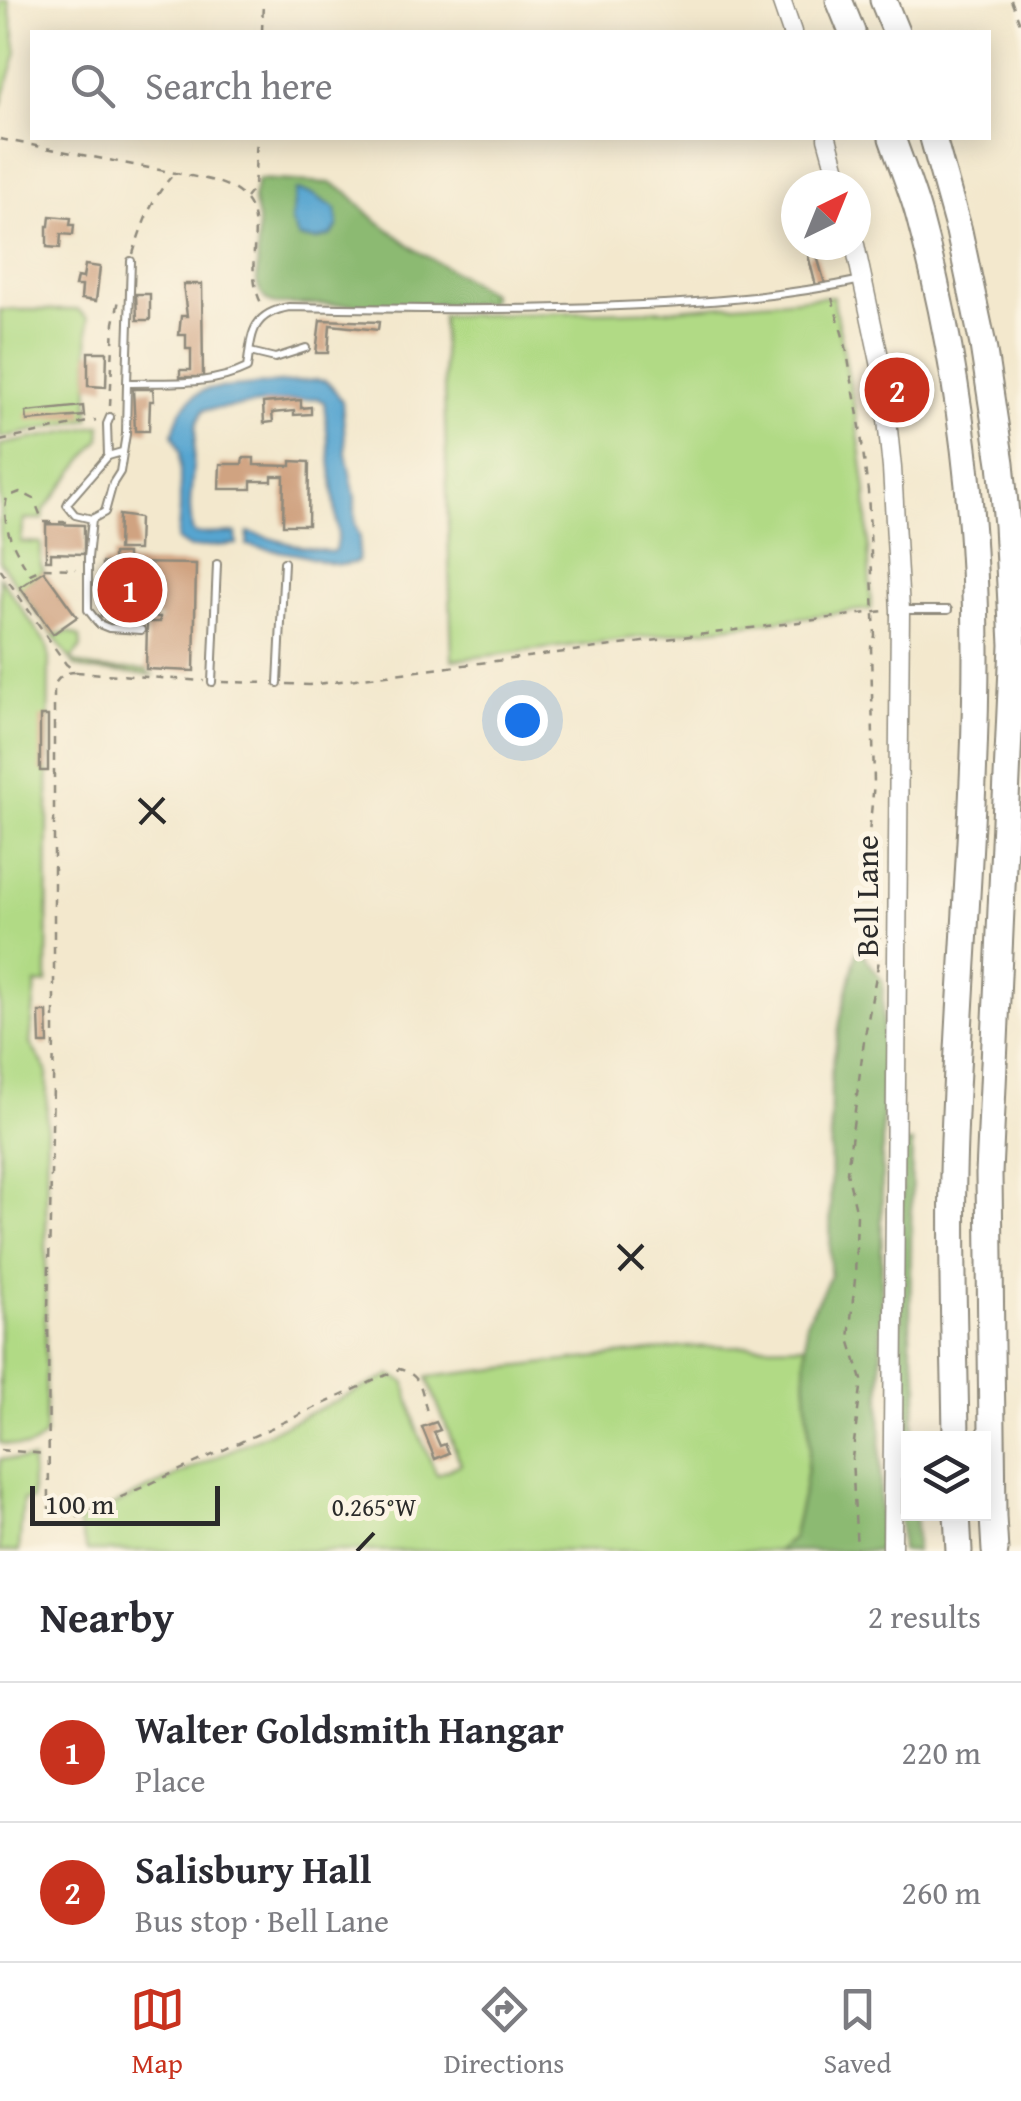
<!DOCTYPE html>
<html lang="en">
<head>
<meta charset="utf-8">
<style>
	:root { --surface:#fff; --page:#f2f2f3; --text:#2b2b33; --muted:#7c7c81; --line:#e1e1e2; --accent:#c8321e }
	body { margin:0; font-family:"Gentium Book Plus",serif; background:var(--page); color:var(--text) }
	.controls { position:absolute; right:30px; bottom:30px; display:grid; overflow:hidden; border-radius:0px; box-shadow:0 5px 25px #0003 }
	.controls button { width:90px; height:90px; display:grid; place-items:center; padding:0; border:0; border-bottom:2px solid var(--line); background:var(--surface); color:var(--text); font:50px sans-serif }
	.compass { position:absolute; left:781px; top:170px; width:90px; height:90px; border-radius:50%; background:var(--surface); box-shadow:0 5px 25px #0003; rotate:43deg }
	.scale { position:absolute; left:30px; bottom:25px; width:190px; box-sizing:border-box; padding-left:10px; border:5px solid #2b2b2b; border-top:0; font-size:28px; line-height:35px; white-space:nowrap; color:#2b2b2b; -webkit-text-stroke:8px #fcf5e5; paint-order:stroke }
	.you { position:absolute; left:522px; top:720px; width:35px; height:35px; margin:-25px; border:8px solid #fff; border-radius:50%; background:#1a73e8; box-shadow:0 0 0 15px #1a73e833 }
	.badge { display:grid; place-items:center; width:65px; height:65px; border-radius:50%; background:var(--accent); color:#fff; font-size:32px; font-weight:700 }
	.pin { position:absolute; translate:-50% -50%; border:5px solid #fff; box-shadow:0 2px 10px #0006 }
	.list { margin:0; padding:0; list-style:none }
	h2 { display:flex; justify-content:space-between; align-items:center; height:130px; margin:0; padding:0 40px; font-size:42px }
	h2 small { font-size:32px; font-weight:400; color:var(--muted) }
	.list li { display:grid; grid-template-columns:65px 1fr auto; gap:30px; align-items:center; box-sizing:border-box; height:140px; padding:0 40px; border-top:2px solid var(--line) }
	.list b { display:block; font-size:38px; white-space:nowrap }
	.list p { margin:0; font-size:32px; white-space:nowrap; color:var(--muted) }
	.list em { font-size:32px; font-style:normal; color:var(--muted) }
	.icon { flex:none; width:55px; height:55px; fill:none; stroke:currentColor; stroke-width:2; stroke-linecap:round; stroke-linejoin:round }
	.map { position:relative; flex:none; width:1021px; height:1551px; overflow:hidden }
	.search { position:absolute; background:var(--surface); box-shadow:0 5px 25px #0003; left:30px; right:30px; top:30px; height:110px; display:flex; align-items:center; gap:25px; box-sizing:border-box; padding:0 35px; border-radius:0px; color:var(--muted); font-size:38px }
	.sheet { height:410px; background:var(--surface) }
	nav { display:flex; justify-content:space-around; align-items:center; box-sizing:border-box; height:140px; border-top:2px solid var(--line); background:var(--surface); font-size:28px; color:var(--muted) }
	nav a { display:grid; justify-items:center; gap:5px }
	nav .on { color:var(--accent) }
	.map>svg:first-child { display:block }
	.green { fill:#b1da85; stroke:#6e8258; stroke-width:2.5 }
	.forest { fill:#8cba72; stroke:#5c724e; stroke-width:2.5 }
	.water { fill:#56a5d0; stroke:#40687e; stroke-width:2.5 }
	.building { fill:#d0a381 }
	.lines { fill:none; stroke-linecap:round; stroke-linejoin:round }
	.lane-casing { stroke:#8f8a7c; stroke-width:10 }
	.secondary-casing { stroke:#8f8a7c; stroke-width:21 }
	.highway-casing { stroke:#8f8a7c; stroke-width:29 }
	.path { stroke:#8f8a7c; stroke-width:2.5; stroke-dasharray:8 8; stroke-linecap:butt }
	.lane { stroke:#fff; stroke-width:6 }
	.secondary { stroke:#fff; stroke-width:18 }
	.highway { stroke:#fff; stroke-width:25 }
	.ticks { fill:none; stroke:#2b2b2b; stroke-width:4 }
	.labels { text-anchor:middle; stroke-width:10; stroke-linejoin:round; paint-order:stroke }
	.street-label { font-size:32px; fill:#2b2b2b; stroke:#fcf5e5 }
	.ticks-label { font-size:25px; text-anchor:middle; fill:#2b2b2b; stroke:#fcf5e5; stroke-width:10; stroke-linejoin:round; paint-order:stroke }
</style>
</head>
<body>
<div class="map">
<svg width="1021" height="1551" viewBox="0 0 1021 1551">
	<rect width="100%" height="100%" fill="#fcf5e5"/>
	<filter id="ink" filterUnits="userSpaceOnUse"><feTurbulence type="fractalNoise" baseFrequency=".01" numOctaves="2"/><feDisplacementMap in="SourceGraphic" scale="20" xChannelSelector="R" yChannelSelector="G"/><feConvolveMatrix kernelMatrix="1 2 1 2 8 2 1 2 1" color-interpolation-filters="sRGB"/></filter>
	<filter id="wash" filterUnits="userSpaceOnUse"><feTurbulence type="fractalNoise" baseFrequency=".0048" numOctaves="4" result="noise"/><feDisplacementMap in="SourceGraphic" scale="40" xChannelSelector="R" yChannelSelector="G"/><feGaussianBlur stdDeviation="2.25" result="paint"/><feColorMatrix in="noise" values="0 0 0 0 0 0 0 0 0 0 0 0 0 0 0 0 0 1.4 0 .05"/><feComposite in="paint" operator="in"/></filter>
	<g filter="url(#wash)">
		<rect width="100%" height="100%" fill="#f3e8cd"/>
		<g class="green">
			<polygon points="0,0 8,0 17,52 0,108"/>
			<polygon points="833,296 856,417 866,491 871,609 452,660 442,316 666,310"/>
			<polygon points="0,310 78,310 88,318 89,419 0,438"/>
			<path d="M101,425L100,439L44,510L43,519H24L21,542L41,543V566L44,570L20,588L53,635L70,632L80,637L81,647L71,659C86,673 126,669 147,670L148,674L155,675L87,670L75,666L0,562V445Z"/>
			<path d="M0,577L47,645L49,654L47,983L36,984L30,1044L47,1070L45,1435C29,1454 22,1446 0,1443Z"/>
			<polygon points="806,1345 805,1374 810,1445 804,1488 792,1539 777,1551 87,1551 78,1522 391,1375 405,1382 417,1430 437,1475 461,1464 427,1377 686,1347"/>
			<polygon points="0,1459 32,1460 32,1500 23,1500 19,1551 0,1551"/>
		</g>
		<g class="forest">
			<path d="M258,179L330,183L347,192L371,216L416,250L490,293L492,298L490,302L460,305L275,304C264,301 260,293 257,283L258,220L253,198Z"/>
			<polygon points="858,946 883,982 880,1551 777,1551 792,1539 804,1488 810,1445 805,1374 806,1322 830,1277 831,1073 841,1017"/>
			<polygon points="903,1143 912,1143 910,1341 919,1386 913,1418 914,1438 908,1438 908,1514 916,1514 916,1551 901,1551 899,1474"/>
		</g>
		<g class="water">
			<polygon points="296,190 313,194 336,209 338,226 332,235 316,240 299,238 291,221"/>
			<path d="M316,380L325,381L331,385L342,401L346,453L355,497V524L360,538L358,561C337,571 317,558 296,554C279,551 263,549 247,545L248,532L302,547L331,552L335,550L338,535L324,402L317,398L203,410L196,425L190,506L192,530L195,534L236,533L237,544L190,548L177,540L180,510V452L173,434C177,413 187,397 207,389Z"/>
		</g>
		<g id="blocks">
			<g class="building">
				<polygon points="50,216 71,218 70,225 74,225 73,235 61,234 60,248 47,247 47,226 49,226"/>
				<polygon points="814,253 815,256 817,256 825,284 816,286 808,255"/>
				<polygon points="85,265 100,267 96,301 81,299 82,286 75,286 77,277 83,278"/>
				<polygon points="183,284 202,284 203,377 180,377 180,370 191,370 191,349 186,349 186,335 179,335 181,316 187,316"/>
				<polygon points="136,294 150,294 150,320 137,320"/>
				<polygon points="320,320 379,322 378,330 330,325 328,353 316,353"/>
				<polygon points="88,352 107,352 106,387 88,386"/>
				<polygon points="133,389 153,389 154,401 150,401 149,431 135,431"/>
				<polygon points="301,400 301,408 311,407 311,414 294,415 294,411 272,413 273,422 264,423 263,403"/>
				<polygon points="83,406 84,416 27,421 26,412"/>
				<polygon points="243,458 254,458 254,465 291,466 291,461 309,462 308,525 283,525 284,476 272,476 272,481 251,481 251,489 219,489 220,464 242,464"/>
				<polygon points="119,515 139,518 138,550 118,550"/>
				<polygon points="46,524 84,525 84,554 51,553 51,560 46,560"/>
				<polygon points="113,554 127,554 127,563 196,564 194,671 146,669 147,622 160,622 160,617 101,616 102,563 113,563"/>
				<polygon points="44,571 77,617 53,634 20,587"/>
				<rect x="40" y="716" width="8" height="55"/>
				<polygon points="39,1012 47,1012 48,1044 40,1044"/>
				<polygon points="436,1422 440,1430 434,1432 440,1446 445,1444 449,1453 435,1459 422,1427"/>
			</g>
		</g>
	</g>
	<g filter="url(#ink)">
		<use href="#blocks" fill-opacity="0" stroke="#8f8a7c" stroke-width="2.5"/>
		<g class="lines">
			<defs>
				<g id="lane">
					<polyline points="250,352 275,358 306,348"/>
					<polyline points="127,383 131,261"/>
					<path d="M122,452L108,456L69,501L67,505L75,515L92,519L105,512L113,483L120,472L126,434L127,383C167,382 211,386 247,368C252,335 250,314 289,307C399,309 509,311 619,306C701,303 782,297 862,280"/>
					<polyline points="108,456 107,424 110,417"/>
					<polyline points="92,519 88,558 88,610 99,624 109,628 141,630"/>
					<polyline points="904,610 948,610"/>
					<polyline points="212,682 217,564"/>
					<polyline points="278,683 284,562"/>
				</g>
				<g id="secondary">
					<polyline points="781,0 792,32"/>
					<polyline points="827,138 840,185"/>
					<polyline points="855,245 882,371 892,468 900,610 892,1551"/>
				</g>
				<g id="highway">
					<polyline points="839,0 852,32"/>
					<polyline points="883,0 896,32"/>
					<path d="M892,138C901,164 912,190 919,216C957,357 976,506 976,651C976,825 957,999 953,1173C951,1262 955,1350 956,1438"/>
					<polyline points="933,138 959,231 983,345 1001,463 1007,525 1013,645 989,1174 993,1517 995,1551"/>
					<polyline points="957,1514 959,1551"/>
				</g>
			</defs>
			<use href="#lane" class="lane-casing"/>
			<use href="#secondary" class="secondary-casing"/>
			<use href="#highway" class="highway-casing"/>
			<g class="path">
				<polyline points="1011,0 1021,26"/>
				<polyline points="262,32 263,0"/>
				<path d="M0,139L206,179C289,198 234,255 263,307"/>
				<polyline points="246,198 254,188 257,138"/>
				<path d="M133,254C142,225 151,200 171,177"/>
				<polyline points="832,298 846,347 860,427 868,491 875,636 871,647 874,783 865,874 874,893 879,923 879,960 864,1041 847,1172 857,1214 855,1279 849,1339 862,1380 852,1458 857,1551"/>
				<polyline points="110,406 114,323 119,300"/>
				<polyline points="0,441 96,420"/>
				<path d="M67,522H43L34,499L20,492L7,497C0,527 15,549 30,574L43,568L76,569"/>
				<polyline points="0,569 66,664 76,672 204,681"/>
				<path d="M76,672C64,672 60,676 54,685V1040L48,1309L49,1508L60,1515L78,1517L399,1369C423,1375 421,1391 427,1412"/>
				<polyline points="222,682 269,683"/>
				<polyline points="287,684 309,685 884,611"/>
				<polyline points="0,1450 47,1454"/>
			</g>
			<use href="#lane" class="lane"/>
			<use href="#secondary" class="secondary"/>
			<use href="#highway" class="highway"/>
		</g>
	</g>
	<path class="ticks" d="M139,799L165,823M140,824L164,798M618,1245L643,1269M619,1270L643,1245M357,1551L374,1533"/>
	<g class="labels">
		<g class="street-label">
			<text transform="translate(867 896) rotate(-90)" y="11">Bell Lane</text>
		</g>
	</g>
	<g class="ticks-label">
		<text x="374" y="1516">0.265°W</text>
	</g>
</svg>
<div class="controls">
<button><svg class="icon" aria-label="layers" viewBox="0 0 24 24"><path d="M12 4l9 5-9 5-9-5zM3 14l9 5 9-5"/></svg></button>
</div>
<svg class="compass" viewBox="-18 -18 36 36"><path d="M0-13l5 13h-10z" fill="#e53935"/><path d="M0 13l5-13h-10z" fill="#7c7c81"/></svg>
<div class="scale">100 m</div>
<div class="you"></div>
<div class="pin badge" style="left:130px;top:590px">1</div>
<div class="pin badge" style="left:897px;top:390px">2</div>
<div class="search"><svg class="icon" aria-label="search" viewBox="0 0 24 24"><circle cx="10" cy="10" r="6"/><path d="M15 15l6 6"/></svg>Search here</div>
</div>
<section class="sheet">
<h2>Nearby<small>2 results</small></h2>
<ul class="list">
<li><span class="badge">1</span><div><b>Walter Goldsmith Hangar</b><p>Place</p></div><em>220 m</em></li>
<li><span class="badge">2</span><div><b>Salisbury Hall</b><p>Bus stop · Bell Lane</p></div><em>260 m</em></li>
</ul>
</section>
<nav>
<a class="on"><svg class="icon" aria-label="map" viewBox="0 0 24 24"><path d="M3 6l6-2 6 2 6-2v14l-6 2-6-2-6 2zM9 4v14M15 6v14"/></svg>Map</a>
<a><svg class="icon" aria-label="directions" viewBox="0 0 24 24"><path d="M12 3l9 9-9 9-9-9zM9 14v-3h6M13 9l2 2-2 2"/></svg>Directions</a>
<a><svg class="icon" aria-label="saved" viewBox="0 0 24 24"><path d="M7 4h10v16l-5-4-5 4z"/></svg>Saved</a>
</nav>
</body>
</html>
